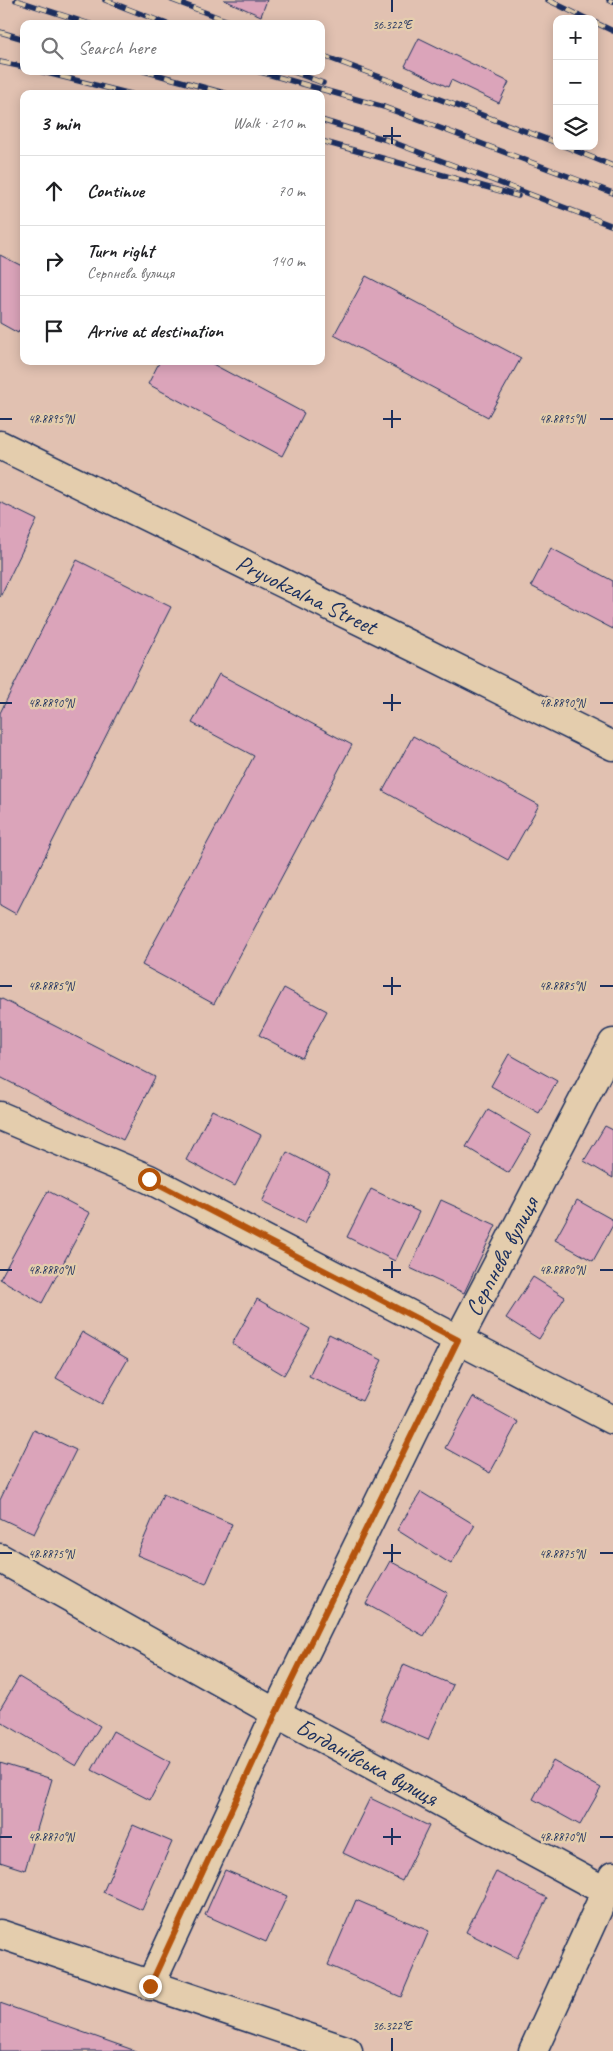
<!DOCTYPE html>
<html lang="en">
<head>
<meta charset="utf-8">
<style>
	:root { --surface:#fff; --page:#f2f2f2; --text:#202124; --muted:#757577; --line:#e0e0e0 }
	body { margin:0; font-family:Caveat,sans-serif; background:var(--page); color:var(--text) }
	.controls { position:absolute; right:15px; top:15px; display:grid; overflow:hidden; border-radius:10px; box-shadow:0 2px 12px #0003 }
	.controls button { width:45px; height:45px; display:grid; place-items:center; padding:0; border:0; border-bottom:1px solid var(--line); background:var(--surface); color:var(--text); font:25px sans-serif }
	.stop { position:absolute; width:15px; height:15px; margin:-11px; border:4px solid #b45309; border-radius:50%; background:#fff }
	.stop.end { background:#b45309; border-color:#fff; box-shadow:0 1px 5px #0008 }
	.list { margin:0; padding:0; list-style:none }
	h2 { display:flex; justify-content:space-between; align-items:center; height:65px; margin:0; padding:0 20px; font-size:21px }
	h2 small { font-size:16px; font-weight:400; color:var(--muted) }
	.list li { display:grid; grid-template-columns:32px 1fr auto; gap:15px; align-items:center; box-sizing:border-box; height:70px; padding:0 20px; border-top:1px solid var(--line) }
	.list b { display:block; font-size:19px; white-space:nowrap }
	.list p { margin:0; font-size:16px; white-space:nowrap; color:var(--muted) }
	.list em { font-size:16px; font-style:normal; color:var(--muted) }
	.icon { flex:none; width:28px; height:28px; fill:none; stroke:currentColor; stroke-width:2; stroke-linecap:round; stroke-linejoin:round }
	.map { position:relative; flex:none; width:613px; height:2051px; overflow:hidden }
	.search { position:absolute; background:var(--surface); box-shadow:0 2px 12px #0003; left:20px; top:20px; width:305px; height:55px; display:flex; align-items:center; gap:12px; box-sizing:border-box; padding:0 18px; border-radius:10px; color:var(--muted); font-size:19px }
	.panel { position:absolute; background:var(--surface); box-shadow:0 2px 12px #0003; left:20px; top:90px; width:305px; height:275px; border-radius:10px }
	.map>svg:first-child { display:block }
	.building { fill:#dba4ba; stroke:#1b2f5e }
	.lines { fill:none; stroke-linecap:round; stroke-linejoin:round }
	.street-casing { stroke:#1b2f5e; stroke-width:31 }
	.street { stroke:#e4cdad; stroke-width:28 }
	.rail-casing { stroke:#1b2f5e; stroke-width:5.5 }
	.rail { stroke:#e4cdad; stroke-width:4; stroke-dasharray:11; stroke-linecap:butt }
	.route { stroke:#b45309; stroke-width:6 }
	.ticks { fill:none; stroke:#1b2f5e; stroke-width:2 }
	.labels { text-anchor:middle; stroke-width:5; stroke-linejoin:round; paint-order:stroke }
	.street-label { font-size:24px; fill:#1b2f5e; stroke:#e4cdad }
	.ticks-label { font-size:12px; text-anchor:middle; fill:#1b2f5e; stroke:#e4cdad; stroke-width:5; stroke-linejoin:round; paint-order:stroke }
</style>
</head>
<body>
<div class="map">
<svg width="613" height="2051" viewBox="0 0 613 2051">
	<rect width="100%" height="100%" fill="#e1c1b1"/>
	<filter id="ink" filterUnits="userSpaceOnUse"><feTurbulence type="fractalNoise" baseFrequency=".02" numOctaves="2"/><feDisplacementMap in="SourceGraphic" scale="10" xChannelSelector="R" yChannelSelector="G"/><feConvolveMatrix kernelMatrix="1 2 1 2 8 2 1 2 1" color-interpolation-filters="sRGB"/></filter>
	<g filter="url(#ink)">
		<g class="building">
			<polygon points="224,0 267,0 261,16"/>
			<polygon points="419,38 509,82 499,103 451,80 448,87 405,66"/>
			<polygon points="0,255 24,267 24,322 18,333 0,323"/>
			<polygon points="366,276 521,358 488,417 334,335"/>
			<polygon points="160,361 207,361 304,413 282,456 148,384"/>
			<polygon points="0,502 37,520 0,597"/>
			<polygon points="551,548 613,581 613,629 531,586"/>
			<polygon points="77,560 171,607 16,914 0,905 0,713"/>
			<polygon points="219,674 352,745 214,1004 142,965 254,756 192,723"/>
			<polygon points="413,736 539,805 508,860 383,791"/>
			<polygon points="284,988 327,1011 302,1058 259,1035"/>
			<polygon points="0,998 155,1077 123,1140 0,1077"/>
			<polygon points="509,1054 557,1081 539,1113 491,1086"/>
			<polygon points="212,1110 261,1135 235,1186 186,1160"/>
			<polygon points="488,1110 531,1135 509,1173 466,1147"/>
			<polygon points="605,1126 613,1130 613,1178 584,1161"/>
			<polygon points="287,1152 330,1174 305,1223 262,1202"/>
			<polygon points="371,1189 419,1212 395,1261 347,1237"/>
			<polygon points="48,1191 90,1213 42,1303 0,1279"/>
			<polygon points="441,1200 496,1225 464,1293 410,1268"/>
			<polygon points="577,1200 613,1220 613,1225 593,1261 555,1240"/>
			<polygon points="533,1277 565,1297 539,1339 506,1318"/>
			<polygon points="257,1299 310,1329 284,1375 232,1344"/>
			<polygon points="82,1332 128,1359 102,1404 56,1378"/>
			<polygon points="329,1334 382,1360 362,1401 309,1376"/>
			<polygon points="473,1397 518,1422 490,1473 445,1448"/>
			<polygon points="34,1430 76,1450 34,1534 0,1518 0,1500"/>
			<polygon points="421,1492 475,1525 451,1564 397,1530"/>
			<polygon points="163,1494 232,1524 206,1584 137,1555"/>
			<polygon points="390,1561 448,1593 424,1636 366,1604"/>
			<polygon points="404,1664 453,1685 428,1740 380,1719"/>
			<polygon points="19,1677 100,1726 76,1766 0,1721 0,1709"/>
			<polygon points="113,1731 170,1762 150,1800 92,1770"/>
			<polygon points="553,1761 601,1788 580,1825 533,1799"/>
			<polygon points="0,1763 52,1779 25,1870 0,1862"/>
			<polygon points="370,1798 429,1826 402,1881 343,1853"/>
			<polygon points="133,1825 172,1842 142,1910 103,1892"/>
			<polygon points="225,1870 287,1896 266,1942 205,1915"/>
			<polygon points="496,1872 547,1898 517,1958 466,1932"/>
			<polygon points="356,1900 429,1931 401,1997 328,1965"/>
			<polygon points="0,2003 136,2051 0,2051"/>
		</g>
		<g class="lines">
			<defs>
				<g id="street">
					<path id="s1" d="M0,445L426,653L613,746"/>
					<polyline points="0,1116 149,1179 613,1420"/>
					<path id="s2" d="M0,1558L276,1713L605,1891"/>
					<polyline points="0,1934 348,2051"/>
					<path id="s3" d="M150,1986L276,1713L458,1340L613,1043"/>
					<polyline points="533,2051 613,1876"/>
				</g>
			</defs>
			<use href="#street" class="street-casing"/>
			<use href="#street" class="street"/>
			<defs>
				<g id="rail">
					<polyline points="16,0 90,24"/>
					<polyline points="105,0 167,24"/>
					<polyline points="172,0 236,24"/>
					<polyline points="548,0 587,19"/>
					<polyline points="609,0 613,2"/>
					<polyline points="594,22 613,31"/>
					<polyline points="0,32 24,39"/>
					<polyline points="321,55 557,143"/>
					<polyline points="0,62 24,67"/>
					<polyline points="39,71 131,94"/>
					<polyline points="144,71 228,94"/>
					<polyline points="257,71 384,107 613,193"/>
					<polyline points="291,71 323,83"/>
					<polyline points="321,120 387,140 613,226"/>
					<polyline points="321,141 518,196"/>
					<polyline points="564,146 613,166"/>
				</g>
			</defs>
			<use href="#rail" class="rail-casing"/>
			<use href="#rail" class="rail"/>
		</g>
	</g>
	<g class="lines" filter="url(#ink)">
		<polyline class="route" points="149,1179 458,1340 276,1713 150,1986"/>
	</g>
	<path class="ticks" d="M392,0V12M392,127V144M383,136H401M392,410V428M0,419H12M383,419H401M600,419H613M392,694V711M0,703H12M383,703H401M600,703H613M392,977V995M0,986H12M383,986H401M600,986H613M392,1261V1278M0,1270H12M383,1270H401M600,1270H613M392,1544V1562M0,1553H12M383,1553H401M600,1553H613M392,1828V1845M0,1837H12M383,1837H401M600,1837H613M392,2038V2051"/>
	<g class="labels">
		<g class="street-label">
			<text dy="8" stroke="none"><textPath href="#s1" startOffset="341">Pryvokzalna Street</textPath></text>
			<text dy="8" stroke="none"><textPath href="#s3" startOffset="810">Серпнева вулиця</textPath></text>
			<text dy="8" stroke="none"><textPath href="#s2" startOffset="420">Богданівська вулиця</textPath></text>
		</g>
	</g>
	<g class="ticks-label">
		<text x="392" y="29">36.322°E</text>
		<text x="51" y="423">48.8895°N</text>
		<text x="562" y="423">48.8895°N</text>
		<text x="51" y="707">48.8890°N</text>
		<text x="562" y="707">48.8890°N</text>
		<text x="51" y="990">48.8885°N</text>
		<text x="562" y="990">48.8885°N</text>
		<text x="51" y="1274">48.8880°N</text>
		<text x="562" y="1274">48.8880°N</text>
		<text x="51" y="1558">48.8875°N</text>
		<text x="562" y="1558">48.8875°N</text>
		<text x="51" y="1841">48.8870°N</text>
		<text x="562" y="1841">48.8870°N</text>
		<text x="392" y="2030">36.322°E</text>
	</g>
</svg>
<div class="controls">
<button>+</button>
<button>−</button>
<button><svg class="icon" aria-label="layers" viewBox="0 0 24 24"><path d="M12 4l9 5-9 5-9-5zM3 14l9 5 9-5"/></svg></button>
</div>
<div class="stop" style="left:149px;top:1179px"></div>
<div class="stop end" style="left:150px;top:1986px"></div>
<div class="search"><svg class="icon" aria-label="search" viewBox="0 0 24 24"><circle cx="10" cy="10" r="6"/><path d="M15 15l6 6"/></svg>Search here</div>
<section class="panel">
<h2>3 min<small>Walk · 210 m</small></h2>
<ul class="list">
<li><svg class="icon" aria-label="ahead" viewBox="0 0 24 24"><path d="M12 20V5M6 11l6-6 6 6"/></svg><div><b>Continue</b></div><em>70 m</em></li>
<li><svg class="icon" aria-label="right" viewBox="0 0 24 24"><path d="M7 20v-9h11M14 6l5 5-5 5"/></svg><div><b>Turn right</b><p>Серпнева вулиця</p></div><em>140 m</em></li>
<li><svg class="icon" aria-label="arrive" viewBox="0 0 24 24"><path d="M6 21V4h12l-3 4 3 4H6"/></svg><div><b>Arrive at destination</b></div></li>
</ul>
</section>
</div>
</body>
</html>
